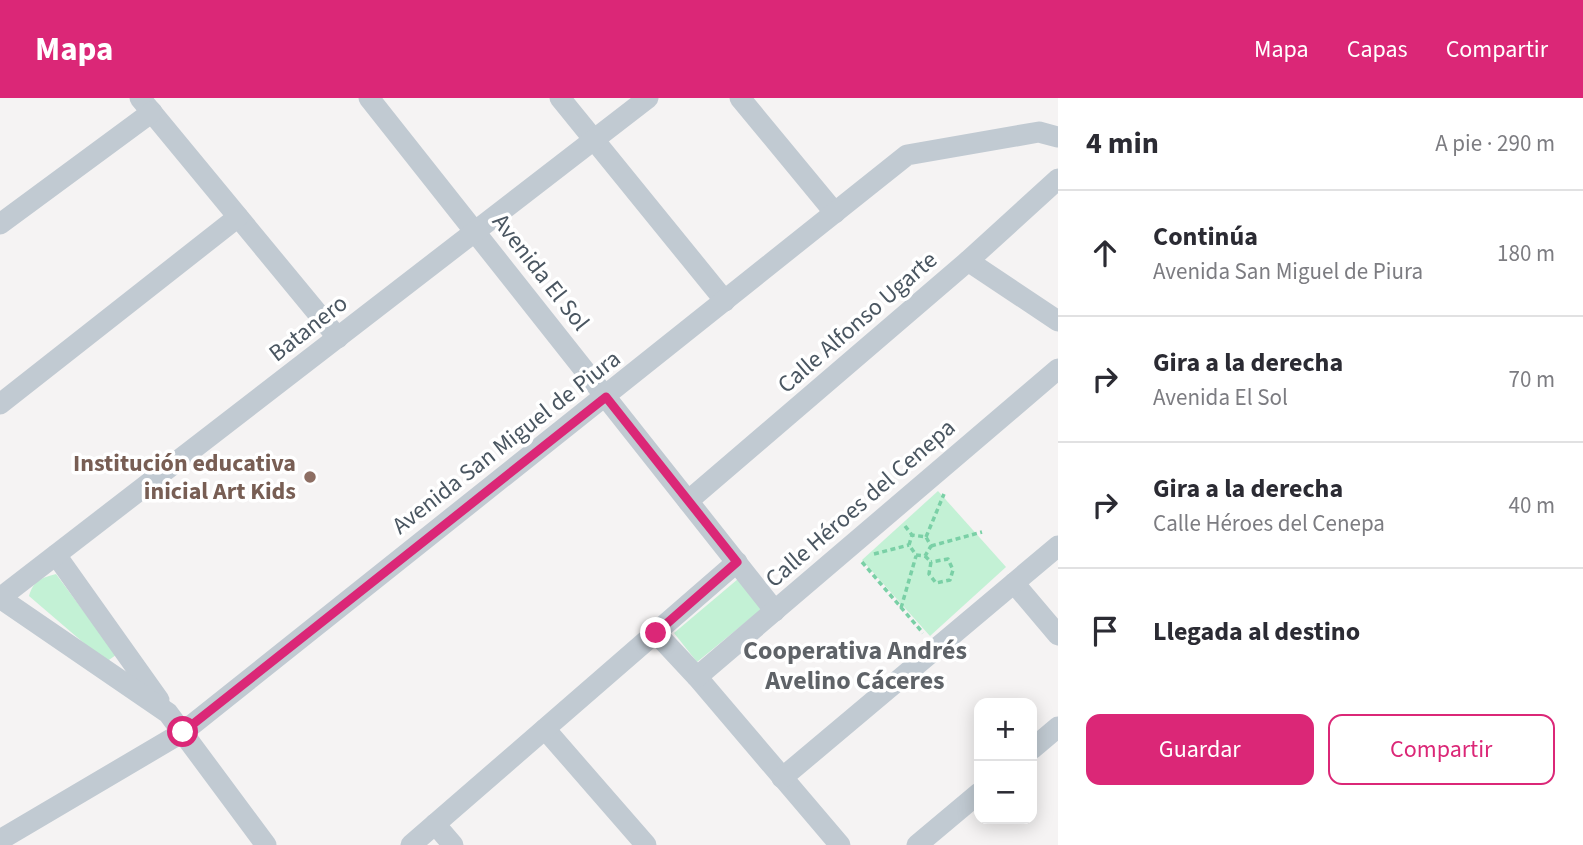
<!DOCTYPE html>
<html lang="es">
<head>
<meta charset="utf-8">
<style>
	:root { --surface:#fff; --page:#f2f2f3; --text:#2b2b33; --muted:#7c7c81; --line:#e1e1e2; --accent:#db2777 }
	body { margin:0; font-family:"Source Sans 3",sans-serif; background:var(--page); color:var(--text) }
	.controls { position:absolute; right:21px; bottom:21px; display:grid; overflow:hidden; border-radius:14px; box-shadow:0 4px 18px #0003 }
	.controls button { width:63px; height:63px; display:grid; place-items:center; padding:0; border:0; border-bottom:2px solid var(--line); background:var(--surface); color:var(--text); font:35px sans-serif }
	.stop { position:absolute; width:21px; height:21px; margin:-16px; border:5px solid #db2777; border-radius:50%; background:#fff }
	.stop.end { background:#db2777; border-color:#fff; box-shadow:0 2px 7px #0008 }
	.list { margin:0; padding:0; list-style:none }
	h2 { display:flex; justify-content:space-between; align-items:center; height:91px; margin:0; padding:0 28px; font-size:30px }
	h2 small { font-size:23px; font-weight:400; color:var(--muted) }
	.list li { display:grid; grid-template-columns:46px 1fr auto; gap:21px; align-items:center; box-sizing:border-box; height:126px; padding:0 28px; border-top:2px solid var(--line) }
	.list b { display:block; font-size:26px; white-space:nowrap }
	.list p { margin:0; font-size:23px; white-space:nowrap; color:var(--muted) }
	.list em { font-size:23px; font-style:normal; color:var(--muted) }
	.actions { display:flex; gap:14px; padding:21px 28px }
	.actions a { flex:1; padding:16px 0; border:2px solid var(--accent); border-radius:14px; text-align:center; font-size:24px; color:var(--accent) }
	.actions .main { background:var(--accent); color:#fff }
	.icon { flex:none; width:38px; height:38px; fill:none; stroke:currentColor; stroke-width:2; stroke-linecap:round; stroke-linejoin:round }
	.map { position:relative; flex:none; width:1058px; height:747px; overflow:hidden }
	header { display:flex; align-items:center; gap:42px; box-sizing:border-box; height:98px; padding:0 35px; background:var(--accent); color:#fff }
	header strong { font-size:33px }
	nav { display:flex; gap:38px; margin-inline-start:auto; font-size:24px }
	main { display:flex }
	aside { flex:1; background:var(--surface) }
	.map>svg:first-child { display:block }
	.green { fill:#c3f1d5 }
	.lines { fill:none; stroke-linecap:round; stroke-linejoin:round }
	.path { stroke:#7ad0a6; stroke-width:3.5; stroke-dasharray:5 3.5; stroke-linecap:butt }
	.minor { stroke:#c1cad2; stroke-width:21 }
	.route { stroke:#db2777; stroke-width:9 }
	.education-dot { fill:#8d6e63; stroke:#fff; stroke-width:2.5 }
	.labels { text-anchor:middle; stroke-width:7; stroke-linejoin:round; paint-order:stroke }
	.street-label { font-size:24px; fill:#4a5661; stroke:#fff }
	.education-label { font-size:24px; font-weight:bold; fill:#785e54; stroke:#fff; text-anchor:end }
	.neighbourhood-label { font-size:26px; font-weight:bold; fill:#5f6368; stroke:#fff }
</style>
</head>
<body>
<header>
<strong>Mapa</strong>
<nav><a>Mapa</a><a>Capas</a><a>Compartir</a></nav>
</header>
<main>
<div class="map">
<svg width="1058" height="747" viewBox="0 0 1058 747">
	<rect width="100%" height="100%" fill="#f5f3f3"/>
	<g class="green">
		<polygon points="938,393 1006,469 930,538 862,462"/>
		<path d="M56,476L116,557L106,564L29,498C33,483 41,480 56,476Z"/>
		<polygon points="738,481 763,510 697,564 674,535"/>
	</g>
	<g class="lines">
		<g class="path">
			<polyline points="905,428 912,437 909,447 916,457 925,458 931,448 926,439 912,437"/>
			<polyline points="926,439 944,396"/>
			<polyline points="931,448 982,434"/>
			<polyline points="874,456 909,447"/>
			<polyline points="925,458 931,464 929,476 936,485 950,482 953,472 948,461 931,464"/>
			<polyline points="862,464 923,535"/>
			<polyline points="901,510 916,458"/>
		</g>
		<g class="minor">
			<polyline points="140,0 338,240"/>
			<polyline points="369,0 775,513"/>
			<polyline points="560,0 725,203"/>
			<polyline points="740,0 835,115"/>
			<polyline points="0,126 152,14"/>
			<polyline points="968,163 1058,223"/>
			<polyline points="0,306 238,119"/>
			<polyline points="688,403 968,163 1058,81"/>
			<polyline points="56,457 159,602"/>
			<polyline points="1014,485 1058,537"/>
			<polyline points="0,500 648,0"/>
			<polyline points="0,500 168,615 266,747"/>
			<polyline points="656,535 697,579 840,747"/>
			<polyline points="697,579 1058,271"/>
			<polyline points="545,631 646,747"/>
			<polyline points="1032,651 1058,629"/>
			<polyline points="782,680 1058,448"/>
			<polyline points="435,726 453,747"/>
			<polyline points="0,742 183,634 907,57 1039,34 1058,39"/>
			<polyline points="411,747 737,464"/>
			<polyline points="917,747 979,695"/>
		</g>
	</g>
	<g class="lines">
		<polyline class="route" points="183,634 606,299 737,464 656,535"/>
	</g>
	<circle class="education-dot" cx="310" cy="379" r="7"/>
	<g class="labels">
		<g class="street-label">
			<text transform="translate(541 174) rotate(52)" y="8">Avenida El Sol</text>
			<text transform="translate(857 224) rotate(-41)" y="8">Calle Alfonso Ugarte</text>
			<text transform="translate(308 230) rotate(-38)" y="8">Batanero</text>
			<text transform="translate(506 344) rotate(-38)" y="8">Avenida San Miguel de Piura</text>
			<text transform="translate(860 405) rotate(-41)" y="8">Calle Héroes del Cenepa</text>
		</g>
		<g class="education-label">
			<text x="296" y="373">Institución educativa<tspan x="296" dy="28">inicial Art Kids</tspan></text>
		</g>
		<g class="neighbourhood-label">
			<text x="855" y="561">Cooperativa Andrés<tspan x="855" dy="30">Avelino Cáceres</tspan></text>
		</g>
	</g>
</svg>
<div class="controls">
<button>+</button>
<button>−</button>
</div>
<div class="stop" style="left:183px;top:634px"></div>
<div class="stop end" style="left:656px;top:535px"></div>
</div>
<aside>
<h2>4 min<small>A pie · 290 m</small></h2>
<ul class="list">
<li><svg class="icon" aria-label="ahead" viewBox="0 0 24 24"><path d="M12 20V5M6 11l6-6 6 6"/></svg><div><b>Continúa</b><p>Avenida San Miguel de Piura</p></div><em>180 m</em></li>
<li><svg class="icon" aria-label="right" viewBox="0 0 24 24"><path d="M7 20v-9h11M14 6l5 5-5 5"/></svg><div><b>Gira a la derecha</b><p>Avenida El Sol</p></div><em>70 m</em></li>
<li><svg class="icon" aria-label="right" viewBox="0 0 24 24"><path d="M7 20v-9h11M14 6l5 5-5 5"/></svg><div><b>Gira a la derecha</b><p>Calle Héroes del Cenepa</p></div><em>40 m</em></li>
<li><svg class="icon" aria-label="arrive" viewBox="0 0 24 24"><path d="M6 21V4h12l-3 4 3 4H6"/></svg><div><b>Llegada al destino</b></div></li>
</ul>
<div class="actions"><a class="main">Guardar</a><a>Compartir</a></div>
</aside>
</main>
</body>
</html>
